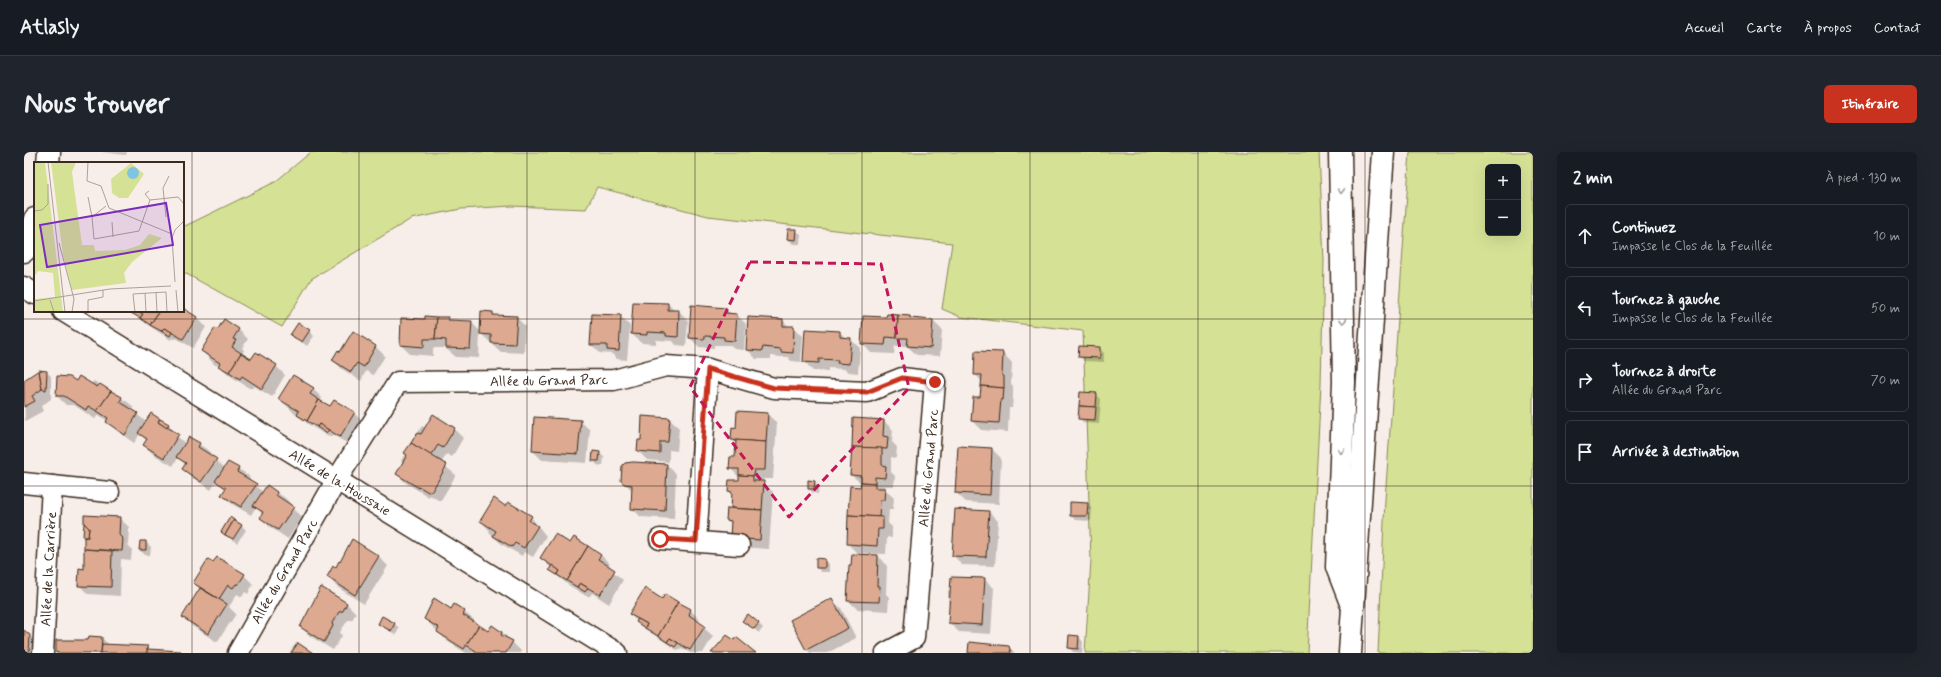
<!DOCTYPE html>
<html lang="fr">
<head>
<meta charset="utf-8">
<style>
	:root { --surface:#171b24; --page:#20242c; --text:#f1f3f6; --muted:#9ea1a6; --line:#363941; --accent:#c8321e }
	body { margin:0; font-family:Mynerve,sans-serif; background:var(--page); color:var(--text) }
	.controls { position:absolute; right:12px; top:12px; display:grid; overflow:hidden; border-radius:6px; box-shadow:0 4px 16px #0002 }
	.controls button { width:36px; height:36px; display:grid; place-items:center; padding:0; border:0; border-bottom:1px solid var(--line); background:var(--surface); color:var(--text); font:20px sans-serif }
	.stop { position:absolute; width:12px; height:12px; margin:-9px; border:3px solid #c8321e; border-radius:50%; background:#fff }
	.stop.end { background:#c8321e; border-color:#fff; box-shadow:0 1px 4px #0008 }
	.list { margin:0; padding:0; list-style:none }
	h2 { display:flex; justify-content:space-between; align-items:center; height:52px; margin:0; padding:0 16px; font-size:17px }
	h2 small { font-size:13px; font-weight:400; color:var(--muted) }
	.list li { display:grid; grid-template-columns:26px 1fr auto; gap:12px; align-items:center; box-sizing:border-box; height:64px; margin:0 8px 8px; padding:0 8px; border:1px solid var(--line); border-radius:6px }
	.list b { display:block; font-size:15px; white-space:nowrap }
	.list p { margin:0; font-size:13px; white-space:nowrap; color:var(--muted) }
	.list em { font-size:13px; font-style:normal; color:var(--muted) }
	.icon { flex:none; width:22px; height:22px; fill:none; stroke:currentColor; stroke-width:2; stroke-linecap:round; stroke-linejoin:round }
	.map { position:relative; flex:none; width:1509px; height:501px; overflow:hidden; border-radius:6px }
	header { display:flex; align-items:center; gap:24px; box-sizing:border-box; height:56px; padding:0 20px; background:var(--surface); border-bottom:1px solid var(--line) }
	header strong { font-size:19px }
	nav { display:flex; gap:22px; margin-inline-start:auto; font-size:14px }
	.intro { display:flex; align-items:center; justify-content:space-between; box-sizing:border-box; height:96px; padding:0 24px }
	h1 { margin:0; font-size:28px }
	.button { padding:10px 18px; border-radius:6px; background:var(--accent); color:#fff; font-size:14px; font-weight:700 }
	main { display:flex; gap:24px; padding:0 24px }
	aside { flex:1; background:var(--surface); border-radius:6px; box-shadow:0 4px 16px #0002 }
	.map>svg:first-child { display:block }
	.green { fill:#d5e295; stroke:#88865a; fill-rule:evenodd }
	.shadow { fill:#0003 }
	.building { fill:#ddaa91; stroke:#3b2a1e }
	.lines { fill:none; stroke-linecap:round; stroke-linejoin:round }
	.street-casing { stroke:#3b2a1e; stroke-width:23 }
	.secondary-casing { stroke:#3b2a1e; stroke-width:25 }
	.street { stroke:#fff; stroke-width:20 }
	.secondary { stroke:#fff; stroke-width:22 }
	.oneway { stroke:#a79f9a }
	.route { stroke:#c8321e; stroke-width:5 }
	.marked { fill:none; stroke:#c2185b; stroke-width:3; stroke-dasharray:8 5; stroke-linejoin:round }
	.grid { fill:none; stroke:#3b2a1e; stroke-width:1; stroke-opacity:0.55 }
	.labels { text-anchor:middle; stroke-width:4; stroke-linejoin:round; paint-order:stroke }
	.street-label { font-size:14px; fill:#3b2a1e; stroke:#fff }
	.inset-road { fill:none; stroke:#aca098; stroke-width:1 }
	.view { fill:#7b2cbf; fill-opacity:0.15; stroke:#7b2cbf; stroke-width:2 }
	.inset-edge { fill:none; stroke:#3b2a1e; stroke-width:2 }
</style>
</head>
<body>
<header>
<strong>Atlasly</strong>
<nav><a>Accueil</a><a>Carte</a><a>À propos</a><a>Contact</a></nav>
</header>
<div class="intro"><h1>Nous trouver</h1><a class="button">Itinéraire</a></div>
<main>
<div class="map">
<svg width="1509" height="501" viewBox="0 0 1509 501">
	<rect width="100%" height="100%" fill="#f8eee9"/>
	<filter id="ink" filterUnits="userSpaceOnUse"><feTurbulence type="fractalNoise" baseFrequency=".025" numOctaves="2"/><feDisplacementMap in="SourceGraphic" scale="8" xChannelSelector="R" yChannelSelector="G"/><feConvolveMatrix kernelMatrix="1 2 1 2 8 2 1 2 1" color-interpolation-filters="sRGB"/></filter>
	<g filter="url(#ink)">
		<g class="green">
			<polygon points="287,0 1295,0 1300,109 1297,232 1283,501 1061,501 1067,408 1059,179 937,165 918,157 928,91 684,64 573,35 562,57 488,54 437,57 387,67 287,127 258,175 159,120 159,75 251,30"/>
			<path d="M1386,0H1509V501H1354L1361,348ZM1464,15H1494V81H1464Z"/>
		</g>
		<g class="shadow">
			<polygon points="77,0 103,0 102,3"/>
			<polygon points="772,78 777,83 776,92 769,92 764,87"/>
			<polygon points="610,151 644,152 651,159 655,159 664,169 662,194 652,193 649,189 632,188 632,192 617,191 608,182"/>
			<polygon points="159,157 172,166 182,175 169,196 152,186 151,188 148,186 147,188 127,175 109,161 109,159 159,159"/>
			<polygon points="702,157 708,163 713,163 722,172 720,198 710,197 706,193 690,193 690,196 675,195 666,186"/>
			<polygon points="469,161 472,164 492,165 501,174 500,201 477,200 456,181 455,206 432,205 421,196 409,196 409,204 386,202 377,193 402,168 424,166 427,169 447,170 457,180"/>
			<polygon points="596,164 606,174 603,208 593,207 588,202 576,201 567,192"/>
			<polygon points="885,165 888,168 909,169 918,178 916,204 893,203 883,194 871,194 870,202 847,201 838,191 863,166"/>
			<polygon points="200,168 215,178 224,187 218,196 220,198 218,203 227,208 252,214 261,223 248,245 230,234 229,236 225,236 205,223 195,213 191,213 178,199"/>
			<polygon points="759,168 765,175 770,175 779,184 777,210 767,209 764,205 757,205 747,204 747,207 732,207 723,197"/>
			<polygon points="285,179 290,184 283,194 268,183"/>
			<polygon points="816,180 822,187 826,187 836,196 834,221 824,220 820,217 804,216 804,219 789,219 780,209"/>
			<polygon points="329,181 352,195 361,204 349,223 342,219 337,229 318,217 309,208 316,201"/>
			<polygon points="1075,196 1080,201 1080,210 1060,209 1055,204"/>
			<polygon points="979,201 988,211 987,232 989,234 989,246 988,256 985,256 984,280 957,278 948,269 957,247 958,230 951,222"/>
			<polygon points="22,220 27,224 27,247 17,254 19,259 1,269 0,228"/>
			<polygon points="70,229 105,251 109,255 108,258 122,270 127,262 145,273 149,278 148,280 162,292 166,286 182,297 187,301 185,303 201,316 204,311 221,321 221,324 223,322 226,326 225,328 239,340 243,334 261,346 266,351 264,353 278,365 264,387 246,375 237,366 239,363 232,355 227,363 208,352 198,343 202,338 193,329 187,338 169,326 159,317 162,313 154,306 149,314 129,302 120,293 123,289 116,282 110,291 93,279 84,269 74,263 71,267 50,253 42,253 33,244 52,230 67,232"/>
			<polygon points="289,237 298,246 296,250 306,256 330,261 339,270 326,293 309,283 307,285 303,283 303,284 284,272 271,262 256,247"/>
			<polygon points="1072,242 1077,247 1075,272 1060,271 1055,266"/>
			<polygon points="743,262 753,271 749,327 739,327 738,330 749,340 745,397 716,395 708,372 703,368 708,357 709,343 705,339 716,329 716,326 706,316 712,306 712,292 708,287 713,277"/>
			<polygon points="531,265 556,269 566,278 563,311 518,308 509,299 533,267"/>
			<polygon points="645,267 655,276 653,299 645,298 645,310 623,308 614,299 618,289"/>
			<polygon points="860,269 869,278 868,290 873,295 872,306 867,305 867,320 871,324 870,334 860,334 860,337 870,346 869,357 865,357 864,371 868,375 868,386 863,385 862,402 833,401 824,392 838,332 827,323"/>
			<polygon points="398,274 402,276 430,277 439,286 428,305 423,302 417,311 432,323 417,348 414,348 406,343 405,345 382,331 373,322 379,312 377,309 380,303 384,304 381,301"/>
			<polygon points="935,295 968,297 977,306 975,352 942,350 932,341 933,323 931,321"/>
			<polygon points="575,301 580,305 579,314 573,313 569,308"/>
			<polygon points="643,313 652,322 650,367 617,365 608,356 609,339 598,329"/>
			<polygon points="790,330 795,334 794,342 789,341 785,337"/>
			<polygon points="1063,352 1068,357 1067,369 1051,368 1047,363"/>
			<polygon points="482,355 507,365 522,384 509,405 500,400 498,404 479,393 465,381 466,379 457,369"/>
			<polygon points="965,360 974,369 971,414 938,413 929,403 929,370"/>
			<polygon points="95,366 105,375 104,393 108,397 107,408 97,407 96,444 64,442 55,433 61,418 61,386"/>
			<polygon points="217,373 222,378 213,391 198,380"/>
			<polygon points="117,390 122,390 127,395 126,403 121,403 116,398"/>
			<polygon points="547,392 577,403 586,412 584,415 599,428 585,452 568,441 566,444 562,444 543,432 531,422 526,418 527,416 517,406"/>
			<polygon points="354,404 364,414 340,452 313,435 304,425 320,406"/>
			<polygon points="854,404 863,414 862,442 865,445 864,459 833,457 824,448"/>
			<polygon points="801,408 805,412 805,420 797,420 793,415"/>
			<polygon points="220,423 229,432 224,442 221,440 218,445 213,442 205,455 212,462 193,490 168,474 159,464 176,437 170,431"/>
			<polygon points="960,427 970,436 967,482 935,480 925,471 924,438 927,439"/>
			<polygon points="297,437 323,452 332,461 328,468 324,468 316,480 318,484 309,498 286,484 277,475"/>
			<polygon points="807,447 817,456 832,486 803,501 786,501 783,497"/>
			<polygon points="428,458 440,460 450,468 449,470 465,480 478,480 497,499 496,501 442,501 423,489 401,467"/>
			<polygon points="666,458 676,467 674,471 689,484 679,501 666,501 658,496 653,498 618,475 606,462"/>
			<polygon points="358,465 371,472 375,476 372,483 355,472"/>
			<polygon points="720,469 734,471 739,476 735,481"/>
			<polygon points="0,479 15,493 15,501 0,501"/>
			<polygon points="1055,485 1059,490 1058,501 1049,500 1045,496"/>
			<polygon points="78,486 85,493 123,495 127,498 158,501 33,501"/>
			<polygon points="272,491 287,501 265,501"/>
			<polygon points="985,495 991,501 945,501"/>
		</g>
		<g class="building">
			<polygon points="764,77 773,77 772,88 763,87"/>
			<polygon points="609,150 644,151 644,158 655,158 654,185 642,184 642,181 623,180 623,183 607,182"/>
			<polygon points="667,153 702,156 702,161 713,162 711,189 700,188 700,185 681,184 681,187 665,186"/>
			<polygon points="159,156 173,165 159,187 140,176 137,179 126,173 135,159 159,159"/>
			<polygon points="108,159 113,159 119,162 116,166 107,161"/>
			<polygon points="113,159 135,159 126,173 116,166 119,162"/>
			<polygon points="457,159 469,160 469,163 493,164 491,192 467,191 467,183 456,182"/>
			<polygon points="568,162 597,163 595,199 583,198 583,193 566,193"/>
			<polygon points="863,162 874,163 873,186 862,185 861,193 837,192 839,164 862,165"/>
			<polygon points="874,163 886,164 886,166 909,168 907,196 883,194 884,186 873,186"/>
			<polygon points="401,164 413,165 411,187 400,187 400,195 376,193 377,166 401,167"/>
			<polygon points="413,165 424,165 424,168 448,169 446,197 422,196 422,188 411,187"/>
			<polygon points="724,165 759,167 759,174 770,174 769,201 757,200 757,197 747,196 739,195 738,199 722,198"/>
			<polygon points="200,167 215,177 209,187 212,188 208,195 217,201 205,220 194,214 196,211 177,199 191,176 194,177"/>
			<polygon points="274,171 286,178 278,190 266,183"/>
			<polygon points="140,176 148,180 146,184 137,179"/>
			<polygon points="781,177 816,179 816,185 827,186 825,212 813,211 814,208 795,207 795,211 779,210"/>
			<polygon points="329,179 352,194 340,215 333,211 327,220 308,208 314,198 316,200"/>
			<polygon points="1055,194 1076,195 1076,206 1054,205"/>
			<polygon points="951,199 979,200 978,224 980,224 980,236 957,234 958,223 950,223"/>
			<polygon points="232,200 253,213 238,237 218,224 216,227 205,220 217,201 227,207"/>
			<polygon points="15,218 18,237 8,244 11,249 0,255 0,228"/>
			<polygon points="15,218 23,219 22,238 18,237"/>
			<polygon points="269,223 290,236 286,242 295,248 283,269 273,263 275,259 254,247"/>
			<polygon points="33,224 46,225 52,229 55,224 73,235 76,232 87,239 73,259 64,254 62,258 40,244 32,244"/>
			<polygon points="957,234 980,236 979,248 977,247 975,271 947,269 949,245 956,245"/>
			<polygon points="87,239 98,245 96,250 114,261 101,283 82,270 84,266 73,259"/>
			<polygon points="1056,240 1073,241 1072,255 1055,254"/>
			<polygon points="295,248 306,254 310,248 331,260 316,285 295,272 293,275 283,269"/>
			<polygon points="1055,254 1072,255 1071,268 1054,267"/>
			<polygon points="713,259 744,261 742,290 707,288 708,275 712,276"/>
			<polygon points="127,261 136,267 134,270 155,282 140,306 119,293 123,287 114,281"/>
			<polygon points="409,262 431,276 419,296 414,293 407,304 387,291 393,281 397,282"/>
			<polygon points="618,264 646,266 644,290 636,290 636,301 613,299 614,288 617,288"/>
			<polygon points="510,265 557,268 554,302 508,299"/>
			<polygon points="829,266 860,268 859,284 864,285 863,297 828,295"/>
			<polygon points="136,267 145,272 143,276 134,270"/>
			<polygon points="295,272 305,278 302,281 293,275"/>
			<polygon points="165,285 176,291 174,295 193,307 177,330 158,317 162,311 152,305"/>
			<polygon points="712,288 742,290 741,318 730,318 729,324 715,323 715,317 705,317 706,305 711,305"/>
			<polygon points="387,291 423,313 408,339 404,340 396,335 395,336 372,322 383,303 380,301"/>
			<polygon points="934,294 968,296 966,343 931,341"/>
			<polygon points="828,295 858,296 858,313 862,314 861,326 851,325 851,331 837,330 837,324 826,323"/>
			<polygon points="569,299 576,300 575,309 568,309"/>
			<polygon points="204,310 215,316 213,320 233,332 217,355 197,343 202,336 191,329"/>
			<polygon points="609,310 643,312 641,359 607,357 608,333 600,332 597,329 598,314 601,311"/>
			<polygon points="715,323 729,324 729,329 740,329 738,358 707,356 708,340 704,339 705,328 715,328"/>
			<polygon points="784,328 791,329 790,337 784,337"/>
			<polygon points="837,330 851,331 851,336 861,336 860,348 856,348 855,365 824,363 826,334 836,335"/>
			<polygon points="243,333 253,340 252,343 270,355 254,378 236,366 239,360 229,354"/>
			<polygon points="470,346 481,354 484,350 508,364 505,369 514,374 500,396 491,391 488,395 469,384 472,379 456,369"/>
			<polygon points="1046,350 1064,351 1063,364 1046,364"/>
			<polygon points="703,356 738,358 736,388 706,386 707,369 702,368"/>
			<polygon points="931,357 965,359 962,405 928,404"/>
			<polygon points="60,363 96,365 95,383 99,387 98,399 60,397 60,385 64,385 65,376 60,371"/>
			<polygon points="824,363 859,365 859,377 854,377 853,394 823,392"/>
			<polygon points="206,365 210,368 201,383 197,380"/>
			<polygon points="210,368 218,373 209,387 201,383"/>
			<polygon points="60,371 65,376 64,385 59,385"/>
			<polygon points="531,382 546,391 550,385 564,394 543,429 533,423 536,419 516,406"/>
			<polygon points="328,387 355,404 331,443 303,425 309,414 312,415 315,409 316,410"/>
			<polygon points="116,389 122,389 122,398 115,398"/>
			<polygon points="564,394 577,403 574,407 591,418 576,443 556,431 553,435 543,429"/>
			<polygon points="60,397 88,399 87,435 54,434 55,416 60,417"/>
			<polygon points="828,402 854,403 853,434 856,434 855,450 823,449 825,413 827,413"/>
			<polygon points="193,405 221,422 214,433 212,432 209,436 204,433 195,447 169,431 184,407 189,410"/>
			<polygon points="792,406 801,407 801,416 792,416"/>
			<polygon points="528,413 536,419 533,423 525,418"/>
			<polygon points="927,425 961,426 958,473 924,471"/>
			<polygon points="556,431 564,436 561,440 553,435"/>
			<polygon points="297,435 323,451 319,459 315,460 308,471 309,474 300,490 276,475"/>
			<polygon points="176,436 203,452 184,482 158,465"/>
			<polygon points="621,436 638,447 641,442 654,450 634,484 621,476 623,472 605,462"/>
			<polygon points="410,446 427,457 430,452 441,459 439,463 455,473 440,497 413,480 415,476 400,467"/>
			<polygon points="808,446 824,476 782,498 766,468"/>
			<polygon points="654,450 667,457 665,463 681,474 666,498 646,486 643,490 634,484"/>
			<polygon points="724,462 735,471 730,477 718,469"/>
			<polygon points="358,464 371,471 367,479 354,472"/>
			<polygon points="614,467 623,472 621,476 612,470"/>
			<polygon points="455,473 464,479 468,473 478,480 477,483 489,489 482,501 452,501 452,499 442,493"/>
			<polygon points="0,478 6,483 5,501 0,501"/>
			<polygon points="703,483 710,488 712,485 732,501 687,501"/>
			<polygon points="1045,483 1055,484 1054,497 1044,496"/>
			<polygon points="65,484 78,485 77,501 32,501 32,488 64,488"/>
			<polygon points="646,486 654,491 651,495 643,490"/>
			<polygon points="945,490 985,494 987,501 944,501"/>
			<polygon points="274,491 289,501 267,501"/>
			<polygon points="78,492 124,494 123,501 77,501"/>
			<polygon points="123,497 157,499 157,501 123,501"/>
		</g>
		<g class="lines">
			<defs>
				<g id="street">
					<polyline points="0,135 11,142"/>
					<polyline points="39,159 593,501"/>
					<polyline points="0,331 85,340"/>
					<polyline points="636,387 715,393"/>
					<polyline points="672,389 684,217"/>
					<polyline points="19,501 28,334"/>
					<polyline points="214,501 312,329 374,230 590,228 642,214 684,217 750,236 843,240 878,226 911,230 890,486 862,501"/>
				</g>
				<g id="secondary">
					<polyline points="1316,0 1320,230 1313,415 1327,451"/>
					<polyline points="24,11 25,0"/>
					<polyline points="0,99 11,67"/>
					<polyline points="1326,501 1359,0"/>
				</g>
			</defs>
			<use href="#street" class="street-casing"/>
			<use href="#secondary" class="secondary-casing"/>
			<use href="#street" class="street"/>
			<use href="#secondary" class="secondary"/>
		</g>
		<defs><path id="oneway-chevron" d="M-2-3.5L2.5 0L-2 3.5" fill="none" stroke-width="1.6" stroke-linecap="round" stroke-linejoin="round"/></defs>
		<g class="oneway">
			<use href="#oneway-chevron" transform="translate(1317 39) rotate(89)"/>
			<use href="#oneway-chevron" transform="translate(1319 169) rotate(89)"/>
			<use href="#oneway-chevron" transform="translate(1317 299) rotate(92)"/>
		</g>
	</g>
	<g class="lines" filter="url(#ink)">
		<polyline class="route" points="636,387 672,389 684,217 750,236 843,240 878,226 911,230"/>
	</g>
	<path class="marked" d="M726,110L857,112L885,236L765,365L666,235Z"/>
	<path class="grid" d="M168,0V501M335,0V501M503,0V501M671,0V501M838,0V501M1006,0V501M1174,0V501M1341,0V501M0,167H1509M0,334H1509"/>
	<g class="labels">
		<g class="street-label">
			<text transform="translate(525 228) rotate(-1)" y="5">Allée du Grand Parc</text>
			<text transform="translate(904 316) rotate(-85)" y="5">Allée du Grand Parc</text>
			<text transform="translate(316 330) rotate(31)" y="5">Allée de la Houssaie</text>
			<text transform="translate(24 417) rotate(-87)" y="5">Allée de la Carrière</text>
			<text transform="translate(260 419) rotate(-60)" y="5">Allée du Grand Parc</text>
		</g>
	</g>
	<g transform="translate(10 10)">
		<rect width="150" height="150" fill="#f8eee9"/>
		<path d="M0,0H11L29,150H0V137L21,135L19,111L4,109L2,113L0,110ZM17,0H42L38,10L48,83H60L61,89L91,88L106,83L115,72L128,76L98,100L90,111L92,121L38,128L29,93ZM97,1L110,12L94,36H85L78,31L77,17Z" fill="#d5e295"/>
		<path d="M93 11a6 6 0 1 1 12 0a6 6 0 1 1-12 0Z" fill="#7fc4e0"/>
		<path class="inset-road" d="M14,0L31,150M54,0L53,19L67,24L75,46L138,72M115,29L111,32L116,38M54,35L58,55M72,44L58,55L60,77L105,69L116,38L144,35L150,42M0,49L8,48L14,42V22M132,55L129,26L135,14M78,60L79,75M25,81L40,137L38,150M141,120L138,76L141,68L150,59M142,128L144,150M122,130L123,150M111,131L112,150M16,138L20,150M0,139L76,127L137,124M54,150V138L69,135V128M101,150L99,132L132,130L133,150"/>
		<path class="view" d="M132,41L139,83L13,105L6,63Z"/>
		<rect width="150" height="150" class="inset-edge"/>
	</g>
</svg>
<div class="controls">
<button>+</button>
<button>−</button>
</div>
<div class="stop" style="left:636px;top:387px"></div>
<div class="stop end" style="left:911px;top:230px"></div>
</div>
<aside>
<h2>2 min<small>À pied · 130 m</small></h2>
<ul class="list">
<li><svg class="icon" aria-label="ahead" viewBox="0 0 24 24"><path d="M12 20V5M6 11l6-6 6 6"/></svg><div><b>Continuez</b><p>Impasse le Clos de la Feuillée</p></div><em>10 m</em></li>
<li><svg class="icon" aria-label="left" viewBox="0 0 24 24"><path d="M17 20v-9H6M10 6l-5 5 5 5"/></svg><div><b>Tournez à gauche</b><p>Impasse le Clos de la Feuillée</p></div><em>50 m</em></li>
<li><svg class="icon" aria-label="right" viewBox="0 0 24 24"><path d="M7 20v-9h11M14 6l5 5-5 5"/></svg><div><b>Tournez à droite</b><p>Allée du Grand Parc</p></div><em>70 m</em></li>
<li><svg class="icon" aria-label="arrive" viewBox="0 0 24 24"><path d="M6 21V4h12l-3 4 3 4H6"/></svg><div><b>Arrivée à destination</b></div></li>
</ul>
</aside>
</main>
</body>
</html>
